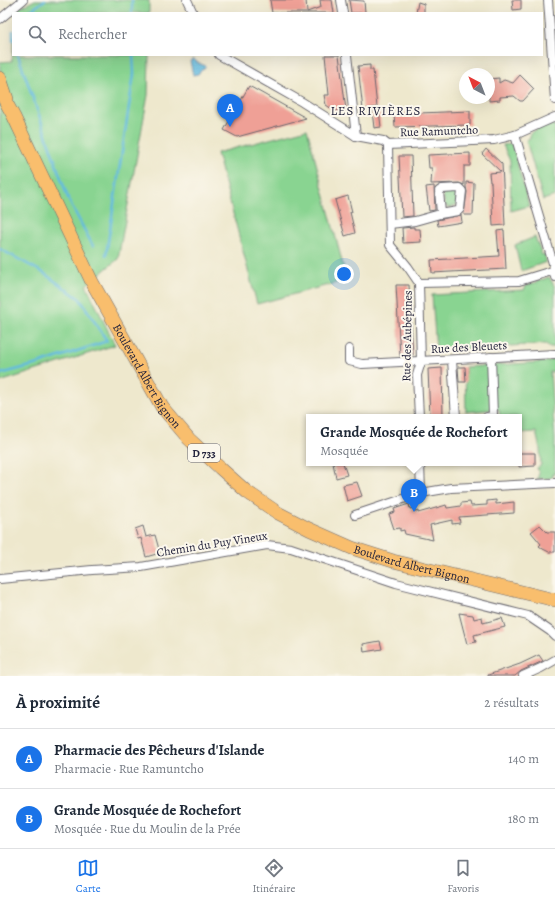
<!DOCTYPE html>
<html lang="fr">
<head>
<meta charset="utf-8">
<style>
	:root { --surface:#fff; --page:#f2f2f3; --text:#1f2937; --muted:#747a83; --line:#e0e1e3; --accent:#1a73e8 }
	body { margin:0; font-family:Alegreya,serif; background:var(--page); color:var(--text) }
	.compass { position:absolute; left:459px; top:68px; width:36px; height:36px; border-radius:50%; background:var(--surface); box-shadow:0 4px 16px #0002; rotate:318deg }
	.you { position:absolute; left:344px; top:274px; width:14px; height:14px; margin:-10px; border:3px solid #fff; border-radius:50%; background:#1a73e8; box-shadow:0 0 0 6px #1a73e833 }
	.badge { display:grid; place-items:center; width:26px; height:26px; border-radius:50%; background:var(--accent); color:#fff; font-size:13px; font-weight:700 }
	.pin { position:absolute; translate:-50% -33px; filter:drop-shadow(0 1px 2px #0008) }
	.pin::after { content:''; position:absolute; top:21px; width:14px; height:12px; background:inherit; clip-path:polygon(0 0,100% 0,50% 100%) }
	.popup { position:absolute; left:306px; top:414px; width:216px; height:52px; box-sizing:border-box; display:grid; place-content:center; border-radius:0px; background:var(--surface); filter:drop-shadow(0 1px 3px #0005); font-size:13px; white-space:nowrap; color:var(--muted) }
	.popup b { font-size:15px; color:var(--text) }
	.popup::after { content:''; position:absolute; left:50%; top:100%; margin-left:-8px; border:8px solid transparent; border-top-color:var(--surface) }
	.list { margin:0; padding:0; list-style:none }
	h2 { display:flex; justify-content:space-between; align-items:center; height:52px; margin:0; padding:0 16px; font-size:17px }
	h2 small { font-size:13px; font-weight:400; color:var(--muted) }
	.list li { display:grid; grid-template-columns:26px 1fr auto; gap:12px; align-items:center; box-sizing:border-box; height:60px; padding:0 16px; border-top:1px solid var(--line) }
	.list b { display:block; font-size:15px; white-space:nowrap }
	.list p { margin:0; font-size:13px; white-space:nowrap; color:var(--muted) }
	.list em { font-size:13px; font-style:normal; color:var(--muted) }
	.icon { flex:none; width:22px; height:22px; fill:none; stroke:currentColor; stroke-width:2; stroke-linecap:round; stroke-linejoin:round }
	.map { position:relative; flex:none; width:555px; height:676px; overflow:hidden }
	.search { position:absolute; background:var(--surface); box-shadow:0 4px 16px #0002; left:12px; right:12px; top:12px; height:44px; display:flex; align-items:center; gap:10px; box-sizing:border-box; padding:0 14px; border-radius:0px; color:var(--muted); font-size:15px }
	.sheet { height:172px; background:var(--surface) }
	nav { display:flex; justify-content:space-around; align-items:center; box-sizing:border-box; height:56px; border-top:1px solid var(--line); background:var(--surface); font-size:11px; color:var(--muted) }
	nav a { display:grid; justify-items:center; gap:2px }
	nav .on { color:var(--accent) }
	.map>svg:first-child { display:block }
	.green { fill:#89d491; stroke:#567b66 }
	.water { fill:#62badf; stroke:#426e8d }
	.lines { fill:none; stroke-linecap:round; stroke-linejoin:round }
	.stream { stroke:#62badf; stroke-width:2.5 }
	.building { fill:#efa096 }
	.street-casing { stroke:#69676e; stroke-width:10 }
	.primary-casing { stroke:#69676e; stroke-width:14 }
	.street { stroke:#fff; stroke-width:8 }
	.primary { stroke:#f9be6d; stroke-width:13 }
	.labels { text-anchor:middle; stroke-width:4; stroke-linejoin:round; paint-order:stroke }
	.shield { fill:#fbf7ec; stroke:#636270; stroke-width:1 }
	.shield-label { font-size:11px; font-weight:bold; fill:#22223b }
	.street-label { font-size:12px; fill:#22223b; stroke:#fbf7ec }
	.neighbourhood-label { font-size:13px; letter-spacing:1px; fill:#22223b; stroke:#fbf7ec }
</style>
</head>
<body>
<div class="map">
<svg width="555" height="676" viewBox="0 0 555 676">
	<rect width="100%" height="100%" fill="#fbf7ec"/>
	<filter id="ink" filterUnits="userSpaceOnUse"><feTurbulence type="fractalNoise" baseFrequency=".025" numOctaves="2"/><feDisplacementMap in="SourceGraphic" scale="8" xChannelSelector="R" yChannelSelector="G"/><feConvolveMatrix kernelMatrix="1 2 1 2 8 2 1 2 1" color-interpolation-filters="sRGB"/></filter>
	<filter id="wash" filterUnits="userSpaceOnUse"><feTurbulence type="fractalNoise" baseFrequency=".012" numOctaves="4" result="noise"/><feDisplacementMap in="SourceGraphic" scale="16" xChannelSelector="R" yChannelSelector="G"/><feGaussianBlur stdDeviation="0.9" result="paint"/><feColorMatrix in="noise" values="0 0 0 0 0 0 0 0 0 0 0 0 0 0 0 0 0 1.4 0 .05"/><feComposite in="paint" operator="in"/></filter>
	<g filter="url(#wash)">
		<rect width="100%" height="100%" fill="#eee8cd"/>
		<g class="green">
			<polygon points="35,0 149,0 149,13 15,13 15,10"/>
			<polygon points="13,40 13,55 149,55 148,95 118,259 86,285 115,345 0,382 0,62 12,61"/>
			<polygon points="555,124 555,196 543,200 526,140 530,138 530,133 537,129"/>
			<polygon points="307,129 347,280 257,304 217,153"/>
			<polygon points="512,144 529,206 511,211 510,161 503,145"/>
			<polygon points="445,193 456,193 457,195 456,205 450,208 445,206 443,194"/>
			<polygon points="535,237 542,255 545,254 546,262 521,271 515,245"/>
			<polygon points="549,277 555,287 555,347 550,347 546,344 436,350 432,295 524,290 526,286"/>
			<polygon points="555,359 555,372 550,372 555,438 555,473 553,473 552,478 537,479 539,474 537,468 541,465 540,449 536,432 519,433 519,417 500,417 499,409 466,412 465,367 545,362"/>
		</g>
		<polygon class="water" points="194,59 198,63 206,66 198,74 193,75 190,61"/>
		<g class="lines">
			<g class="stream">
				<polyline points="132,0 132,13"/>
				<polyline points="27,13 45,0"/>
				<polyline points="13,31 13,40"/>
				<polyline points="18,55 69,201 93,246"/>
				<polyline points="0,249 42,272 80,299 107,341 38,364 0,374"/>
				<polyline points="106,255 134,74 133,55"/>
			</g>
		</g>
		<g id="blocks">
			<g class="building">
				<polygon points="270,0 306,0 307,12 321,7 320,0 332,0 334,13 272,13"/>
				<polygon points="349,0 364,1 365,12 363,13 351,13"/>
				<polygon points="512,0 521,0 521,9 513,10"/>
				<polygon points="418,2 424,4 424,13 416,13"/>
				<polygon points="325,55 339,55 346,110 335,111 326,105 324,95 329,95"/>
				<polygon points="370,65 370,70 373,70 377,107 363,110 358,66"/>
				<polygon points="520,75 534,89 523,101 520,101 514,96 500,97 500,100 489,101 489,79 499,78 499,83 504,80 513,83"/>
				<polygon points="249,86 306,118 237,137 224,130"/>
				<polygon points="379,110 381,127 374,128 372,111"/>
				<polygon points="470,111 470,125 395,127 394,114"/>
				<polygon points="486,149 502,164 505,225 493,226 491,182 490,182 489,173 501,172 482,154"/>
				<polygon points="470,153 470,166 464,166 464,185 459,183 431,184 432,168 429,168 428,155"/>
				<polygon points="399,156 411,156 413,216 402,217"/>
				<polygon points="466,182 474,183 473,215 464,215 467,192 466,187"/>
				<polygon points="434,186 435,210 429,211 426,187"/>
				<polygon points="348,196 352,212 350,212 355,233 345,236 335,200"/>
				<polygon points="461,215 462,222 438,226 437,220"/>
				<polygon points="414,227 414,229 420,229 421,242 403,243 402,228"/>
				<polygon points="504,230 506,269 432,273 431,260 499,256 497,231"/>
				<polygon points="396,285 409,285 413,355 400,356"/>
				<polygon points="458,367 465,367 466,382 459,382"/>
				<polygon points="442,368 443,417 430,417 428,369"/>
				<polygon points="519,453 535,453 535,466 519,467"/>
				<polygon points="333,463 343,463 347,475 336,478"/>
				<polygon points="357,482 362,496 347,501 343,485"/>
				<polygon points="496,500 496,504 514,502 514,513 459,517 460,523 452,524 452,520 430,525 433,540 405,534 404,530 400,531 400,528 394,529 389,514 395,512 394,509 409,504 410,509 414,508 416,512 418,511 418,513 443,506 446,505 447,508 461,506 461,503 470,502 471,506 487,505 487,501"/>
				<polygon points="540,525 547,532 555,532 555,552 549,552 543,549 539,546 541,544 531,532"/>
				<polygon points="143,526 146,537 155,535 160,553 146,557 141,538 138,539 135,529"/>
				<polygon points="459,613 473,615 474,619 482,617 483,623 502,618 505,627 474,635 476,642 467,644"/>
				<polygon points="380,641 382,649 364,652 363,644"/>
				<polygon points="539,655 543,661 521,671 515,676 488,676 488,675 520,664"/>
			</g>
		</g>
	</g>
	<g filter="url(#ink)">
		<use href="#blocks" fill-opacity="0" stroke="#69676e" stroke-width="1"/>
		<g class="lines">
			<defs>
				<g id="street">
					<polyline points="187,0 193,13"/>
					<polyline points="341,0 343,13"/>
					<polyline points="548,0 555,100"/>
					<polyline points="0,19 23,0"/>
					<polyline points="219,55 302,102 356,136 383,141 388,145 494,140 515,135 555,117"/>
					<polyline points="347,55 356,136"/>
					<polyline points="515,135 555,270 555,277"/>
					<polyline points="388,145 390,245 408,267 419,283 421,362 417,375 419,417"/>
					<polyline points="390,224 415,221 440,214 458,211 460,209 462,191 459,188 442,189 439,191 441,213"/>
					<polyline points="419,283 519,281 555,270"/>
					<polyline points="349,349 349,361 362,364 555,354"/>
					<polyline points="452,360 456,417"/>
					<polyline points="487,417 493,416 491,357"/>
					<polyline points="420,463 421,493"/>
					<polyline points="355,515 421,493 451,488 555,483"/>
					<polyline points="0,579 92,570 141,567 267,545 291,548 396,583 528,616 550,631 555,636"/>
					<polyline points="523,676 541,668 555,660"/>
				</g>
				<g id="primary">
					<polyline points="0,78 7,99"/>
					<path id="s1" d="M0,91L14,117L92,282L162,407L189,439L220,468L247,492L278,513L309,529L352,548L393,561L555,600"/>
				</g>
			</defs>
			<use href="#street" class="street-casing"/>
			<use href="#primary" class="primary-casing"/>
			<use href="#street" class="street"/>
			<use href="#primary" class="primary"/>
		</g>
	</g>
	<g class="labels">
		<rect class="shield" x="188" y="444" width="32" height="18" rx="3"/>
		<g class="shield-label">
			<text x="204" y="457">D 733</text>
		</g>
		<g class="street-label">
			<text transform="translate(439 131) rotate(-2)" y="4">Rue Ramuntcho</text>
			<text transform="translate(407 336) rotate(-89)" y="4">Rue des Aubépines</text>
			<text transform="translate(469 347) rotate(-3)" y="4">Rue des Bleuets</text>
			<text dy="4" stroke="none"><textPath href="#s1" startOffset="321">Boulevard Albert Bignon</textPath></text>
			<text transform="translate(212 544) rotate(-9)" y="4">Chemin du Puy Vineux</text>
			<text dy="4" stroke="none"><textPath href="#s1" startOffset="657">Boulevard Albert Bignon</textPath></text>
		</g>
		<g class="neighbourhood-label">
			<text x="376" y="115">LES RIVIÈRES</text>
		</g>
	</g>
</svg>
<svg class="compass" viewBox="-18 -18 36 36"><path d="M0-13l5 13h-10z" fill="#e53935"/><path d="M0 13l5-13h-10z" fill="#747a83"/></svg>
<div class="you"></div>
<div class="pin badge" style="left:230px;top:127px">A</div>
<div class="pin badge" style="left:414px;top:512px">B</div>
<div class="popup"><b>Grande Mosquée de Rochefort</b>Mosquée</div>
<div class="search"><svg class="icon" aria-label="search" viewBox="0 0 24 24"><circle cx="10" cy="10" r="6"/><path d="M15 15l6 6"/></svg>Rechercher</div>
</div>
<section class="sheet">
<h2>À proximité<small>2 résultats</small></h2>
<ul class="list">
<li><span class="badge">A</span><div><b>Pharmacie des Pêcheurs d'Islande</b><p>Pharmacie · Rue Ramuntcho</p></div><em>140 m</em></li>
<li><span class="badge">B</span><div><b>Grande Mosquée de Rochefort</b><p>Mosquée · Rue du Moulin de la Prée</p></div><em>180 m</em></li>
</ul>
</section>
<nav>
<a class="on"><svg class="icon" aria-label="map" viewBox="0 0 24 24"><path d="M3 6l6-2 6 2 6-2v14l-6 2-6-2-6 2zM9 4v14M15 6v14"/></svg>Carte</a>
<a><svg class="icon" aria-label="directions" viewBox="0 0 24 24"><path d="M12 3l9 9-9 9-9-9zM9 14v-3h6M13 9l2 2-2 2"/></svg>Itinéraire</a>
<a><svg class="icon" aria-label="saved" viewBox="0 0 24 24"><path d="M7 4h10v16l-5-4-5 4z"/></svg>Favoris</a>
</nav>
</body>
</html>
